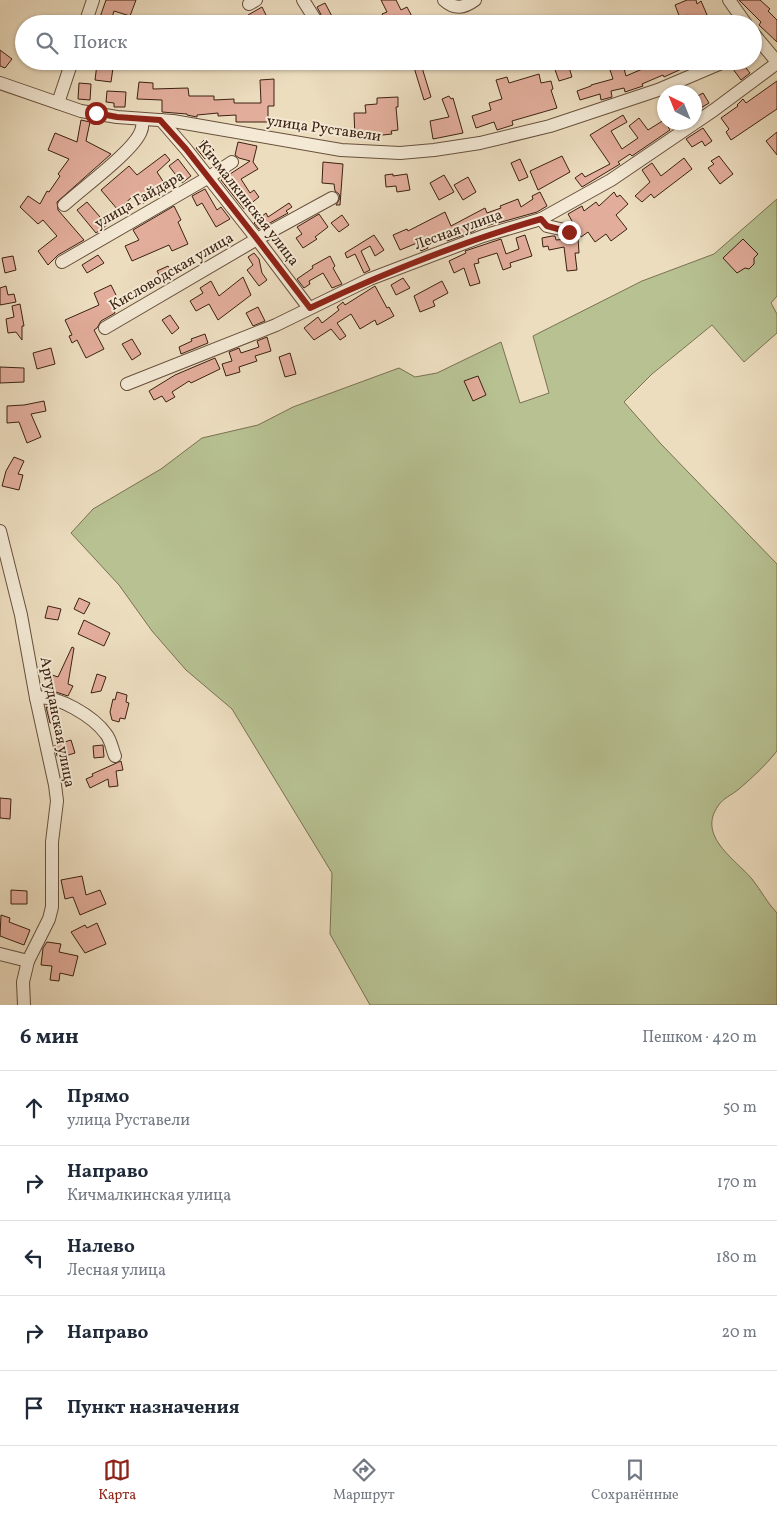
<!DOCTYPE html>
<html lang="ru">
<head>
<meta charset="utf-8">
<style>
	:root { --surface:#fff; --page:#f6f6f7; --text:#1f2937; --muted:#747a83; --line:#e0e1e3; --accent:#8f2418 }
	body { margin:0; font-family:Vollkorn,serif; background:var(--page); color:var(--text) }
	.compass { position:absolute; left:657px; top:85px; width:45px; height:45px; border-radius:50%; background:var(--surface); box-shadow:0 1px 4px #0004; rotate:317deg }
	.stop { position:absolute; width:15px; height:15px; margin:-11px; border:4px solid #8f2418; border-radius:50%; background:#fff }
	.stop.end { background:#8f2418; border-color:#fff; box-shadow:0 1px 5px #0008 }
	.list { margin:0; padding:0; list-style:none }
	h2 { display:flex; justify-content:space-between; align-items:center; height:65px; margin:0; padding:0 20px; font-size:21px }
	h2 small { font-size:16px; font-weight:400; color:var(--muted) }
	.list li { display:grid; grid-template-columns:32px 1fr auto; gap:15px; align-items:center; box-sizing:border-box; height:75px; padding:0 20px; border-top:1px solid var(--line) }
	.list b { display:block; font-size:19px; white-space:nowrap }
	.list p { margin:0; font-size:16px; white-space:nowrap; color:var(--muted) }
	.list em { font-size:16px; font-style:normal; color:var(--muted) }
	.icon { flex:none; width:28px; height:28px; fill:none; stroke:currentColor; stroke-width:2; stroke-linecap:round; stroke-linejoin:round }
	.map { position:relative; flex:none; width:777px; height:1005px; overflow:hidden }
	.search { position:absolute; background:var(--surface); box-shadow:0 1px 4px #0004; left:15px; right:15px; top:15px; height:55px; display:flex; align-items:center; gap:12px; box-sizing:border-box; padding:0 18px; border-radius:28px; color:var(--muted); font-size:19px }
	.sheet { height:440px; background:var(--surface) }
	nav { display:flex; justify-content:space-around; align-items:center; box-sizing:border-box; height:70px; border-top:1px solid var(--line); background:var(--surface); font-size:14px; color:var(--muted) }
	nav a { display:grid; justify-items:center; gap:2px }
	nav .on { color:var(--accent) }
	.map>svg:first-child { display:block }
	.green { fill:#b7c192; stroke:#7a7152 }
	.building { fill:#e2ad9b; stroke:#3c2112 }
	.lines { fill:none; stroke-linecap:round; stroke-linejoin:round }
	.minor-casing { stroke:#68503d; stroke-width:14 }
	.minor { stroke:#f3e9d5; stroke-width:12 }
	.route { stroke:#8f2418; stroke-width:6 }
	.labels { text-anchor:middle; stroke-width:4; stroke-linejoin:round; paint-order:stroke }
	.street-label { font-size:15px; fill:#3c2112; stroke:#f3e9d5 }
</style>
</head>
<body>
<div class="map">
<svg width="777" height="1005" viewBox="0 0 777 1005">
	<rect width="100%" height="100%" fill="#ecddbf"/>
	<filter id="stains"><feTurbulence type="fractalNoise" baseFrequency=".004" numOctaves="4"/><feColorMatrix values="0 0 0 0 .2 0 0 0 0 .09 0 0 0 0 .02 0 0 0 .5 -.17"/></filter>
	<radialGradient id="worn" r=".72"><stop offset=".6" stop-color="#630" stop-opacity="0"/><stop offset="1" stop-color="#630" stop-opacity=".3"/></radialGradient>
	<path class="green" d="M777,199V296L771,303L777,314V333L744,362L712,325L652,374L624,402L661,444L777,564V751C766,765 753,777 739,789C732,795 723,798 718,806C697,836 735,859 752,879C761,890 767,903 777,913V1005H370L330,934L332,873L232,709L186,670L152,631L119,585L71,533L93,509L161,469L202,438L258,425L293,407L399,368L415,377L437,373L501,342L520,403L549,393L533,336L642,281L714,254Z"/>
	<g class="building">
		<polygon points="106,0 136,0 130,16 114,11 110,24 99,20"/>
		<polygon points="381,0 396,0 401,10 407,7 416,24 388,24 382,14 387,12"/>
		<polygon points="687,0 696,0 697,4 701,1 711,24 690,24 687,15 680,18 675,5"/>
		<polygon points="739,0 760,0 770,9 768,11 777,20 777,42 759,25 761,22"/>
		<polygon points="325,3 336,24 326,24 317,7"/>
		<polygon points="262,7 268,19 263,21 265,24 253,24 248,15"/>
		<polygon points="0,50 12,59 5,68 0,66"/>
		<polygon points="102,61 114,61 111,82 95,80 97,64 101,64"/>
		<polygon points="412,61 420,61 431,97 424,100"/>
		<polygon points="562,61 567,61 572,77 559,81 553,64"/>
		<polygon points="616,61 622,61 626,76 661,61 699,61 664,77 663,75 642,84 643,86 625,92 624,88 611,91 612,97 601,100 600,94 580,100 577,91 591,86 591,85 613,79 608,64"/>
		<polygon points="742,63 750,73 741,80 733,69"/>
		<polygon points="539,74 541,83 551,81 553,89 551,90 557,108 512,121 513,125 497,130 494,122 476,128 472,116 491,110 489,103 502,99 496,80 507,77 509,83"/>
		<polygon points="274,79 274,106 268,106 268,122 236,122 236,115 218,116 218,113 197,115 197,117 187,115 187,114 162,112 162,100 137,99 139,82 153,83 153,89 188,88 189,96 214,96 214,100 234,99 234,103 261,103 260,80"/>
		<polygon points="777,81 777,109 731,140 726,132 729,129 721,118 738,106 737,105 743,99 746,103"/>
		<polygon points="79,83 91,84 90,100 78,99"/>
		<polygon points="107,91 126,92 125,107 114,107 114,103 106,102"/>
		<polygon points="703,93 709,103 694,112 694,98"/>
		<polygon points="449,96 451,99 453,98 463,133 433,139 430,121 449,117 442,99"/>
		<polygon points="398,97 398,107 396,107 398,130 391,131 392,134 355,138 354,113 366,113 365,105 377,104 377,98"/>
		<polygon points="623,115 627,122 611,131 622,149 638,138 629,126 639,118 648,130 664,120 670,130 632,156 630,154 618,162 620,164 582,187 575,178 582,173 585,177 610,164 590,135"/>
		<polygon points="81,120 90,122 86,141 111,154 57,202 58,210 84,240 58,255 48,265 38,251 57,236 43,220 38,224 20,207 28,196 40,204 47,191 49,192 60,176 58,174 69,159 48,150 55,133 77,142"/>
		<polygon points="703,128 712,141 705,146 702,141 692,147 686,139"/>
		<polygon points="777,132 777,155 766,141"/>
		<polygon points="204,140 214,150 205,159 196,148"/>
		<polygon points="238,142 257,146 253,162 258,169 241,179 250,193 254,190 259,197 244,209 221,180 250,161 239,158 235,155"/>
		<polygon points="165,154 170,160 157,172 168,189 140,205 133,196 118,210 101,190 129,166 137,175"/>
		<polygon points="562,156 570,172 538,190 530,171"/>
		<polygon points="719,156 733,174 720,184 708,168 714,164 711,161"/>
		<polygon points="684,158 692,169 654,198 651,194 642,202 635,196 650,182 642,170 652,163 661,176"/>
		<polygon points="178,159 191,176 182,183 169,166"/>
		<polygon points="520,159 528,177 519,181 511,163"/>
		<polygon points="323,162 343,164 340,205 336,205 340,198 339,194 335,191 334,184 322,183"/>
		<polygon points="393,174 393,176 407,174 410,190 397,192 396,186 386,187 385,175"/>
		<polygon points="444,175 454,192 439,200 430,183"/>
		<polygon points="468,177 476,192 463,200 454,185"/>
		<polygon points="205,189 217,210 221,207 230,219 216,227 202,203 197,206 192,196"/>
		<polygon points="540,192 547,206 537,212 498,223 498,222 487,226 486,224 472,232 447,241 445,237 427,245 428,248 421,251 417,243 400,250 393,235 407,229 408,231 445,212 451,226 485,208 487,213 501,208 500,206 518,199 521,207 533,199 532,196"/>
		<polygon points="614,192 617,197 620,195 628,204 616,215 627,229 611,241 606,234 595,242 588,232 581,237 568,214 582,206 584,211 596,202 599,206"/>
		<polygon points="87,202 107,225 96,233 77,210"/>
		<polygon points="289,203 292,207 286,211 288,213 259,229 254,223 266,213 268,217"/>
		<polygon points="174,206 181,220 178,222 188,244 172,251 169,245 132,261 125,246 139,240 133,230"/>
		<polygon points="319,214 328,227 315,237 317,239 303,248 296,238 302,234 297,227"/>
		<polygon points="342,215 349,225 339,232 331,223"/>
		<polygon points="374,235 384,250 375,256 370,246 361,251 370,270 364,273 355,254 347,258 345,253"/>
		<polygon points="525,235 532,256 510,263 511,267 503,270 497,253 478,259 479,263 474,264 480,283 470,286 464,268 454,273 449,261 466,253 465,251 501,239 506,254 519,249 516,238"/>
		<polygon points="552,236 555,236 556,240 578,238 579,253 575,253 577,270 567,271 564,247 549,250 548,246 543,247 542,238"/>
		<polygon points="743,239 758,254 754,258 754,264 749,269 745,268 737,273 723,258"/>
		<polygon points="254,253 259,259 262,273 267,280 259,286 247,270 253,265 248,257"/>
		<polygon points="98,255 104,263 87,273 82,265"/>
		<polygon points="13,256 16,270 5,273 2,258"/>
		<polygon points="330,256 335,266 333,268 342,284 332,288 323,273 309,281 310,284 304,288 297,279 313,268 312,266"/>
		<polygon points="168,266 174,276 159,284 155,278 159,275 157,271"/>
		<polygon points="243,277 251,295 218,320 209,304 196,311 190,301 203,293 200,288 211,281 219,296"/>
		<polygon points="403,278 410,288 396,295 391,285"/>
		<polygon points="442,281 448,293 433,301 435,306 420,312 414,296"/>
		<polygon points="111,285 117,297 110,301 115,313 101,321 97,328 94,330 104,349 86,358 77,340 72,343 69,336 72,335 65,320 99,305 94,293"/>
		<polygon points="6,286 8,295 14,294 16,302 0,305 0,288"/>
		<polygon points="375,286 387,308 389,307 394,316 377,325 375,320 360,329 351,314 337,323 346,336 340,340 331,329 314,340 304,328 318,317 322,323 339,310 337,307 343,302 345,305"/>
		<polygon points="20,304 24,326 22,326 22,340 16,332 8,333 6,319 14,317 12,306"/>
		<polygon points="258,307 265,321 253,326 246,313"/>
		<polygon points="170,315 179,328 172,334 162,320"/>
		<polygon points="205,334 208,343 181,354 179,347 192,341 191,339"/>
		<polygon points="267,337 271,351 255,356 257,361 239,367 240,372 226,376 222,364 232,361 229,352 239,348 241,353 259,347 257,341"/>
		<polygon points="132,339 141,354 132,360 122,344"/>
		<polygon points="51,348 55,364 37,369 33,353"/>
		<polygon points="290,353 296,374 285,377 279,357"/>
		<polygon points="215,358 220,369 191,383 189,381 172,392 175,397 166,402 162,396 154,400 149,391 175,375"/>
		<polygon points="0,367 24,368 24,382 0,383"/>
		<polygon points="478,376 486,395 473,401 464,381"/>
		<polygon points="44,401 46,411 31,414 41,437 27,443 19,422 7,423 7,406 24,405"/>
		<polygon points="14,457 24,461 18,474 23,475 19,490 2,486 6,471"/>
		<polygon points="79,598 90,603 84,614 74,609"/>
		<polygon points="48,606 61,609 58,620 45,618"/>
		<polygon points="84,620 110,633 104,646 78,634"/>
		<polygon points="72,647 74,648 68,684 73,686 68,696 50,690 52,675 58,677"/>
		<polygon points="97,674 106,677 101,691 91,693"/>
		<polygon points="117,692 127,695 126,702 129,703 125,719 120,718 119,722 112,720 110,712 113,699 115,700"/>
		<polygon points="46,707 56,709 58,722 50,723"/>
		<polygon points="71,740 75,753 65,756 64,754 57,756 55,745"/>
		<polygon points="103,745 104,757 94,758 93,746"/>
		<polygon points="121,761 123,770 116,771 118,786 109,787 108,779 90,788 86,779 93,776 92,774"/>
		<polygon points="0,798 11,799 10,819 0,818"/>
		<polygon points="82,876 86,895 100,890 106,904 80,915 73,897 65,899 61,880"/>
		<polygon points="11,890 27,891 27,904 11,904"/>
		<polygon points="1,915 10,918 9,922 30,930 24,945 0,936"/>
		<polygon points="97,923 106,944 85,953 71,932 85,925 87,928"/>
		<polygon points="47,942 61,944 59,952 78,956 73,976 60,973 59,981 50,980 52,966 41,965 43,948"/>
	</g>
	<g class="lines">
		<defs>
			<g id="minor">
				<polyline points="303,0 318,24"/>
				<path d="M444,0C455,10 464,8 475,0"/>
				<polyline points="729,0 746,24"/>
				<polyline points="249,4 256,0"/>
				<polyline points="85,24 93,0"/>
				<polyline points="753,33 777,62"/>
				<polyline points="0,83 81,111 117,117 173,121 341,150 400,153 434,150 480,143 550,126 658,90 726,61"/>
				<polyline points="58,103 72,61"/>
				<polyline points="161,120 186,149 257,239 309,308"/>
				<path d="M64,205C81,189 134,151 141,131C143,127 142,123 143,119"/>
				<polyline points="541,219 547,226 569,231"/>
				<polyline points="62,262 209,177 232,162"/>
				<polyline points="105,328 257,239 332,198"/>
				<polyline points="127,384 276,325 370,279 483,236 541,219 611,180 714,110 777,63"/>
				<polyline points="0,531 21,615 36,698 55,785 57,801 52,842 52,907 49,919 28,961 23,982 24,1005"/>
				<path d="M36,698C57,694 94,717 106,734C111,740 112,749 115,756"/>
				<polyline points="0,954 28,961"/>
			</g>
		</defs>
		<use href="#minor" class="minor-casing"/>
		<use href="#minor" class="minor"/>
	</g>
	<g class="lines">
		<path class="route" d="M96,113L117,117L160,120L186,149L257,239L310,308C384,273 461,242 541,219L547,226L569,232"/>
	</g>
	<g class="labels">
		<g class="street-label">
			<text transform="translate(324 128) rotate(8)" y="5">улица Руставели</text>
			<text transform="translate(139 199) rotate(-30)" y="5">улица Гайдара</text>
			<text transform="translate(249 203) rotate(52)" y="5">Кичмалкинская улица</text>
			<text transform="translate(458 229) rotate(-20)" y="5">Лесная улица</text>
			<text transform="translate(171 271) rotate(-30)" y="5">Кисловодская улица</text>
			<text transform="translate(58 722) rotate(79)" y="5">Аргуданская улица</text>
		</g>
	</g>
	<rect width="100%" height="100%" filter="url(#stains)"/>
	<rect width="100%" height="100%" fill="url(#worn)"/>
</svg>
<svg class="compass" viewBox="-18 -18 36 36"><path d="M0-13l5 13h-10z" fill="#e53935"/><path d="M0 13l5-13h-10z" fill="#747a83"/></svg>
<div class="stop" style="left:96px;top:113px"></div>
<div class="stop end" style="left:569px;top:232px"></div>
<div class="search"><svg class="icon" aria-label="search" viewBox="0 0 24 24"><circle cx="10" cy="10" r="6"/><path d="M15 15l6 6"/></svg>Поиск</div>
</div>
<section class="sheet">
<h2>6 мин<small>Пешком · 420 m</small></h2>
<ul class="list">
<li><svg class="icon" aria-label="ahead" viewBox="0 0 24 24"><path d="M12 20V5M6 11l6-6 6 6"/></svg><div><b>Прямо</b><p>улица Руставели</p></div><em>50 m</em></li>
<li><svg class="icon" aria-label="right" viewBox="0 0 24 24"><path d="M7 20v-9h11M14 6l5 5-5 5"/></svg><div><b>Направо</b><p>Кичмалкинская улица</p></div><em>170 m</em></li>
<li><svg class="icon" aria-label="left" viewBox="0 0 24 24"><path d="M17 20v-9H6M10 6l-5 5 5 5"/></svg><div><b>Налево</b><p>Лесная улица</p></div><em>180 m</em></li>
<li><svg class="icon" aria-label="right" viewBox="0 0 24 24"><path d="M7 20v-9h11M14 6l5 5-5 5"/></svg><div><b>Направо</b></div><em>20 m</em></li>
<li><svg class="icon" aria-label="arrive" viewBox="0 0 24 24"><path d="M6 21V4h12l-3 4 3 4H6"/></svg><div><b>Пункт назначения</b></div></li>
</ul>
</section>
<nav>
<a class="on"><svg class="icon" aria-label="map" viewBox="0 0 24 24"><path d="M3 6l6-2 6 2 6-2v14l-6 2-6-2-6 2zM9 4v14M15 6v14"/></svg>Карта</a>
<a><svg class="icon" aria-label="directions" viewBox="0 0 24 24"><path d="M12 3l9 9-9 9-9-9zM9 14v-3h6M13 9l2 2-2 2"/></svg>Маршрут</a>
<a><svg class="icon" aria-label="saved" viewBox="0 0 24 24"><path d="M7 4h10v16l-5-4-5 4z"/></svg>Сохранённые</a>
</nav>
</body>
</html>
